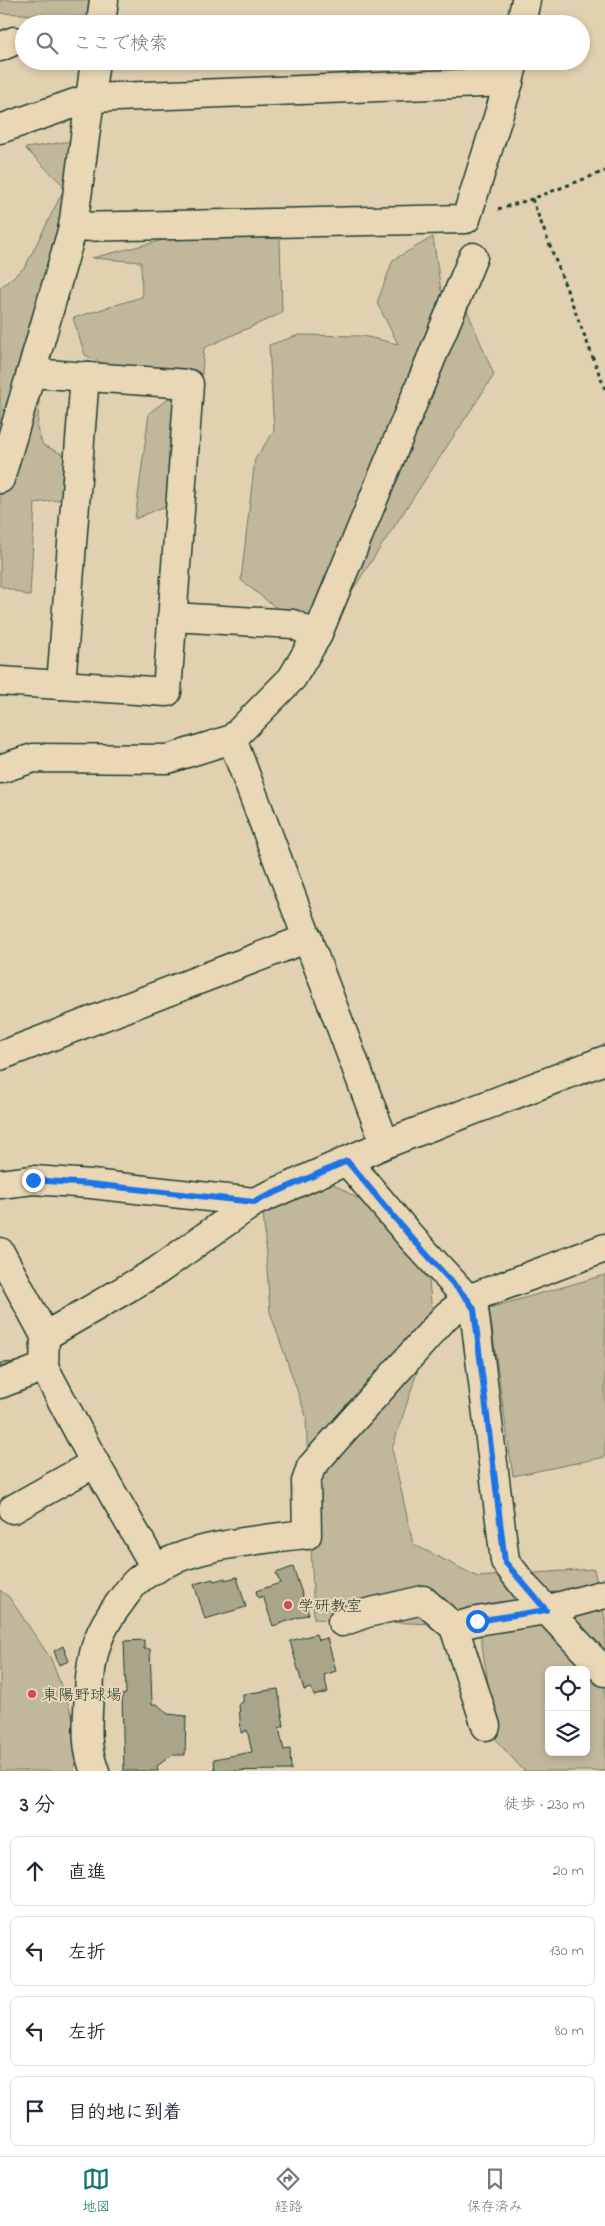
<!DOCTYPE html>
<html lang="ja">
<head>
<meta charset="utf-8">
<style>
	:root { --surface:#fff; --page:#f2f2f3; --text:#1f2937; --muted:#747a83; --line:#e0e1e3; --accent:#0f766e }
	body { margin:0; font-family:"Indie Flower","Klee One",sans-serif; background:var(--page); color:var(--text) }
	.controls { position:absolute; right:15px; bottom:15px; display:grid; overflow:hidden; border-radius:8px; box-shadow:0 2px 8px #0003 }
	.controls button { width:45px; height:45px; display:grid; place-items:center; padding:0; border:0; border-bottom:1px solid var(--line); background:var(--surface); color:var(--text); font:25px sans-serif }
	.stop { position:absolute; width:15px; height:15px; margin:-11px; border:4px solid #1a73e8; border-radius:50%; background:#fff }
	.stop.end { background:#1a73e8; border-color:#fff; box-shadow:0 1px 5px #0008 }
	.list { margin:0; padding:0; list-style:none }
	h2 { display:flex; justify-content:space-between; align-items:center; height:65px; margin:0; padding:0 20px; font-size:21px }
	h2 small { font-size:16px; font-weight:400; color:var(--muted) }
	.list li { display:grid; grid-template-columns:32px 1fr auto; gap:15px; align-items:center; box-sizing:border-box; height:70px; margin:0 10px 10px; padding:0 10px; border:1px solid var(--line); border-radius:8px }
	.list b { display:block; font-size:19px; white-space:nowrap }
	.list em { font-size:16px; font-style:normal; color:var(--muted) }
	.icon { flex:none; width:28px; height:28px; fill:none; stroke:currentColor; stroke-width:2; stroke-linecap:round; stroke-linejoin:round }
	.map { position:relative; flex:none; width:605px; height:1771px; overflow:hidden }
	.search { position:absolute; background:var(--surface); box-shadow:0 2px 8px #0003; left:15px; right:15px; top:15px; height:55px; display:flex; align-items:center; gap:12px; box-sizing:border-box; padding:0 18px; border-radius:28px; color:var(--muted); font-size:19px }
	.sheet { height:385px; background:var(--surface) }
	nav { display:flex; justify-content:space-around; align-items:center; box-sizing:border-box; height:70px; border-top:1px solid var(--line); background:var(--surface); font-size:14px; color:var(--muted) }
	nav a { display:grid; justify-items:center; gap:2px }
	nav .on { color:var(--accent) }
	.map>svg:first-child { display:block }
	.green { fill:#c1b89c; stroke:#707a68; fill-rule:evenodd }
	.building { fill:#a8a58b; stroke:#1f3d34 }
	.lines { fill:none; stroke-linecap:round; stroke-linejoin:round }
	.minor-casing { stroke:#1f3d34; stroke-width:31 }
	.path { stroke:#1f3d34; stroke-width:3; stroke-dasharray:4 4; stroke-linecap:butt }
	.minor { stroke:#e9d7b5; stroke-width:28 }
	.route { stroke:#1a73e8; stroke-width:6 }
	.poi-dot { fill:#d1495b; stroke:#e9d7b5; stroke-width:2 }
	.labels { text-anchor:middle; stroke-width:4; stroke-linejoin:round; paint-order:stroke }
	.poi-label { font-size:16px; fill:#1f3d34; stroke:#e9d7b5; text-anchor:start }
</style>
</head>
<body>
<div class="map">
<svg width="605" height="1771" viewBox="0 0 605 1771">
	<rect width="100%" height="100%" fill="#e1d1b0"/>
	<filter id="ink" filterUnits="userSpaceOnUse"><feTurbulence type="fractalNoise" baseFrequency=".02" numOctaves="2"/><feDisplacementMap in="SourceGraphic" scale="10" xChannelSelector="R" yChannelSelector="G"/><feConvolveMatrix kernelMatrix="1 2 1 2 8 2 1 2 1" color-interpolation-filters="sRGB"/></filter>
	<g filter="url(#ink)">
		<g class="green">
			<polygon points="0,0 107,0 82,17 0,13"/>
			<polygon points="99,137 92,197 52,244 37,429 43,445 71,458 70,498 35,503 30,596 0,586 0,288 25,267 65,187 25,148"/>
			<polygon points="187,234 280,239 282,313 204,348 200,396 179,429 198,492 135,519 149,413 172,396 85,355 73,318 142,297 141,262 92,258"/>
			<polygon points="433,237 441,291 461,296 494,375 336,615 289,618 241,580 255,459 274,431 269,345 299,335 363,336 398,344 377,303 393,260"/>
			<path d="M332,1183L384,1215L429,1281L433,1323L392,1449L413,1544L478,1577L594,1569L605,1619V1771H524L497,1741L479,1626L314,1619L306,1416L270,1312L263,1210ZM549,1670H586V1752H549Z"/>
			<polygon points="605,1275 605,1457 513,1476 489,1308"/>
			<polygon points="0,1590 9,1597 51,1659 77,1728 74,1771 0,1771"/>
		</g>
		<g class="building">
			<polygon points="16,1362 16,1367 0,1375 0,1363"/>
			<polygon points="293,1567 309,1614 273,1626 263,1596 258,1598 256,1591 280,1583 276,1573"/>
			<polygon points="237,1577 246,1607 205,1619 194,1584 213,1579 214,1581 225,1578 225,1580"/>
			<polygon points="316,1634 318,1640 327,1638 336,1671 324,1675 328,1692 314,1696 311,1688 304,1690 290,1641"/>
			<polygon points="144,1640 144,1649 150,1649 152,1704 157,1704 168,1714 186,1716 185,1755 172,1755 157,1766 158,1771 124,1771 122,1695 126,1694 124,1641"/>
			<polygon points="63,1646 69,1661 59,1665 54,1651"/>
			<polygon points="278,1689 284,1726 279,1728 284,1750 290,1749 291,1770 215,1771 214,1759 252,1752 247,1730 241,1733 239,1704 243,1702 243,1694"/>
		</g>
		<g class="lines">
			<defs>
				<g id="minor">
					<polyline points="101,24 104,0"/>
					<polyline points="521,24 526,0"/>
					<polyline points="0,47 14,41"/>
					<polyline points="0,129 90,98 509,82"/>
					<polyline points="73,227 466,219 509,82 514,61"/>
					<polyline points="0,479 31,373"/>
					<polyline points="172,617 293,624 317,636"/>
					<polyline points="0,681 167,692 189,384 31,373 73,227 95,61"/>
					<polyline points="61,685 85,376"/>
					<polyline points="232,739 385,1144"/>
					<polyline points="0,769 33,758 168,759 232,739 292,678 317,636 473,257"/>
					<polyline points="0,1056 308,938"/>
					<polyline points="347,1161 410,1236 468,1299 605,1248"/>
					<polyline points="0,1184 33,1180 91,1184 254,1202"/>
					<polyline points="0,1252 45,1336 44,1367 0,1384"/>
					<polyline points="45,1336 157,1271 254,1202 385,1144 605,1060"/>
					<polyline points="44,1367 95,1463 156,1569"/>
					<polyline points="13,1509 95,1463"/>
					<polyline points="307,1535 306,1482 311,1467 446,1316 468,1299 474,1309 505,1561 525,1587 605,1672"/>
					<polyline points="342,1622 367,1613 423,1600 454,1627 486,1726"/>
					<polyline points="454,1627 477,1621 546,1610 605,1594"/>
					<path d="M95,1771C84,1747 88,1718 89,1692C91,1654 97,1631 121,1601C126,1594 131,1586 138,1580C181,1545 252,1541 305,1534"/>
				</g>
			</defs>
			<use href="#minor" class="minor-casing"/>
			<g class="path">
				<polyline points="532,199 605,389"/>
				<polyline points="498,209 532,199 605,171"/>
			</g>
			<use href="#minor" class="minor"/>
		</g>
	</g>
	<g class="lines" filter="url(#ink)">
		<polyline class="route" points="33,1180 90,1184 254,1202 347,1161 410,1236 468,1300 474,1309 505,1562 546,1610 477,1621"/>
	</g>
	<g class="poi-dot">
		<circle cx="288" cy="1605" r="5"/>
		<circle cx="32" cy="1694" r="5"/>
	</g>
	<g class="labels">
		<g class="poi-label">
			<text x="298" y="1611">学研教室</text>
			<text x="42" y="1700">東陽野球場</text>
		</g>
	</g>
</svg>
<div class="controls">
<button><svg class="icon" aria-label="locate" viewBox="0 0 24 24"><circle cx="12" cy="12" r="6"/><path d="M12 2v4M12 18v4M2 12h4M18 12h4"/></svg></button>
<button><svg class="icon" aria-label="layers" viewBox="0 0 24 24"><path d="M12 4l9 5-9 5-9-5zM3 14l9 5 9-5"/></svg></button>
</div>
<div class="stop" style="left:477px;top:1621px"></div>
<div class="stop end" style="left:33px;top:1180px"></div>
<div class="search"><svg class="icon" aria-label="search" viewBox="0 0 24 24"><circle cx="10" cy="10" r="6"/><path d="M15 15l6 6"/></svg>ここで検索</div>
</div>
<section class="sheet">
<h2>3 分<small>徒歩 · 230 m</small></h2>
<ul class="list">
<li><svg class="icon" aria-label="ahead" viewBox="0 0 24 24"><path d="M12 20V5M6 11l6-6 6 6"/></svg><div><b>直進</b></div><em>20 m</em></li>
<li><svg class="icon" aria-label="left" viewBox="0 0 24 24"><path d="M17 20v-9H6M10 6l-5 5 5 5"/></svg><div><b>左折</b></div><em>130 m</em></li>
<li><svg class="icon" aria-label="left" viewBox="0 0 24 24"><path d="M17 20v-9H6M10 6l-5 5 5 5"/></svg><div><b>左折</b></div><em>80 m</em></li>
<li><svg class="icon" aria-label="arrive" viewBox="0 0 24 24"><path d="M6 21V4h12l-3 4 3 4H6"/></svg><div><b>目的地に到着</b></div></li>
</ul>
</section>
<nav>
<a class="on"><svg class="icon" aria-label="map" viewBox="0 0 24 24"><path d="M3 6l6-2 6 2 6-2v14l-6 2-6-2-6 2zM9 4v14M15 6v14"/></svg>地図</a>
<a><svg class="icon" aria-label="directions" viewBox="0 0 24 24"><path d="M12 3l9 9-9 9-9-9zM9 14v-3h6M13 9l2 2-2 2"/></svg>経路</a>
<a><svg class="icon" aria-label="saved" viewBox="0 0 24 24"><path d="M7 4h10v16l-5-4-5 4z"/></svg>保存済み</a>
</nav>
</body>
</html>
